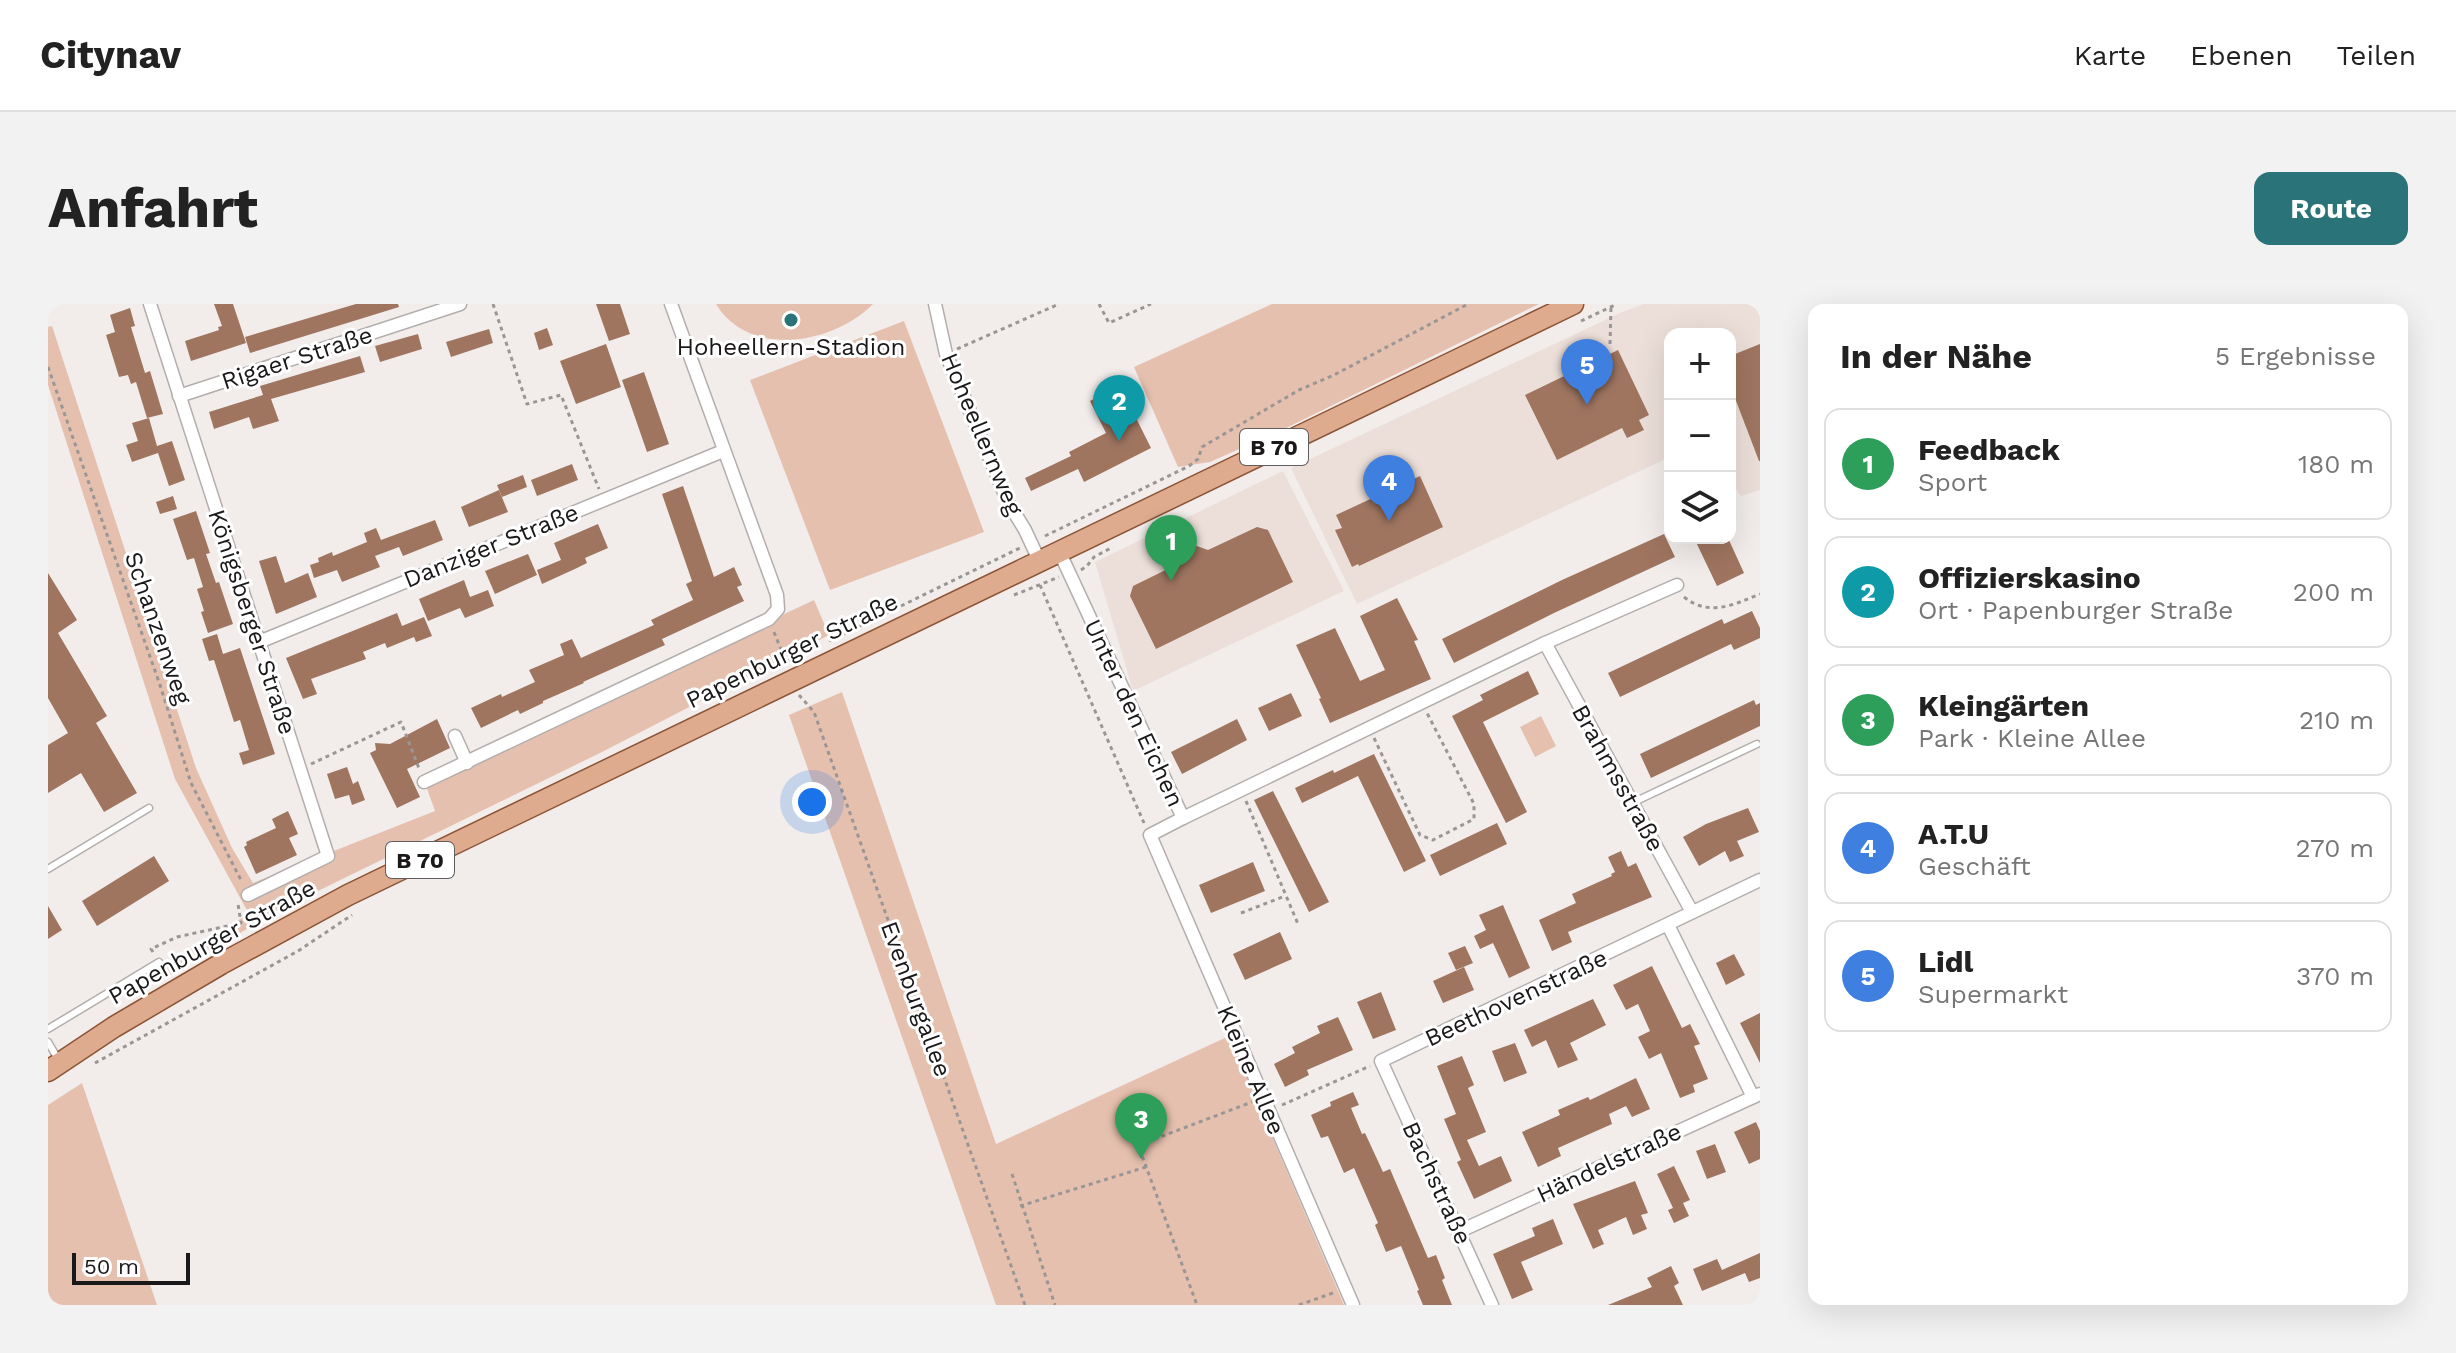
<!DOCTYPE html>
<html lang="de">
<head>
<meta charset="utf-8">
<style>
	:root { --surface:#fff; --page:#f2f2f2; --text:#222; --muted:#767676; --line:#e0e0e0; --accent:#297379 }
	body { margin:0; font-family:"Work Sans",sans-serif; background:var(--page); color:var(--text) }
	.controls { position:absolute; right:24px; top:24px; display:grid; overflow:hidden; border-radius:16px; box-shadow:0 8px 32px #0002 }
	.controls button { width:72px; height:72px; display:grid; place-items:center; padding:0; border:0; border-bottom:2px solid var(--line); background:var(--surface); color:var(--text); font:40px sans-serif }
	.scale { position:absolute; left:24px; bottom:20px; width:118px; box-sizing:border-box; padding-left:8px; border:4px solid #1a1818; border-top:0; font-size:22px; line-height:28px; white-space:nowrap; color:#1a1818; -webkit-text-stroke:6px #fff; paint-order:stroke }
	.you { position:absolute; left:764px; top:498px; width:28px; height:28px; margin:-20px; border:6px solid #fff; border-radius:50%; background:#1a73e8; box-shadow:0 0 0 12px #1a73e833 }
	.badge { display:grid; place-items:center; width:52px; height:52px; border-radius:50%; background:var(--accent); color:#fff; font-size:26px; font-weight:700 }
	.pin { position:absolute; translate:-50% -66px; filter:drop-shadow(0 2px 4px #0008) }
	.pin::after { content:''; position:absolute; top:42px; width:28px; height:24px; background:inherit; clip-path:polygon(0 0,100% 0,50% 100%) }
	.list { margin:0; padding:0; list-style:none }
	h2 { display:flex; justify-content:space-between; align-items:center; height:104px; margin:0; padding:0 32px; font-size:34px }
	h2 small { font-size:26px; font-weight:400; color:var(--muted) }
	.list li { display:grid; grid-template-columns:52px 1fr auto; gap:24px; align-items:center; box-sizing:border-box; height:112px; margin:0 16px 16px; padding:0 16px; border:2px solid var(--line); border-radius:16px }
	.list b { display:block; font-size:30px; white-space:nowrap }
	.list p { margin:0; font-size:26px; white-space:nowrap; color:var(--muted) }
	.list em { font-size:26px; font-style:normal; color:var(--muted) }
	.icon { flex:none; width:44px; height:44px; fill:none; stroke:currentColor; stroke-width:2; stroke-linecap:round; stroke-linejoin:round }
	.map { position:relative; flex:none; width:1712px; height:1001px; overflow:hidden; border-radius:16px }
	header { display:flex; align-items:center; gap:48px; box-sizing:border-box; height:112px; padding:0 40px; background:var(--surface); border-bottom:2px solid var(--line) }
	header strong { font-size:38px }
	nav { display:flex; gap:44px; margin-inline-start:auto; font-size:28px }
	.intro { display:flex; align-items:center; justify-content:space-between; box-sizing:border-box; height:192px; padding:0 48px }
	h1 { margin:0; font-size:56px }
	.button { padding:20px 36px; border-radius:16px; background:var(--accent); color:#fff; font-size:28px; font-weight:700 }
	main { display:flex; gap:48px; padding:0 48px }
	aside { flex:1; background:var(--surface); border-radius:16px; box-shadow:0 8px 32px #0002 }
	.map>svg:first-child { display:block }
	.built { fill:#ecdfd9 }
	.green { fill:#e6c0ae }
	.building { fill:#9f7560 }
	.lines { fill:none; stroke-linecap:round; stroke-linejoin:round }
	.lane-casing { stroke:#b3aeac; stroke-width:9 }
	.street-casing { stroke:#b3aeac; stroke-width:15 }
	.primary-casing { stroke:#8c5335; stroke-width:23 }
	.path { stroke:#9a9695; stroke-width:3; stroke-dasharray:4 4; stroke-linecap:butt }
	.lane { stroke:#fff; stroke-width:6 }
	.street { stroke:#fff; stroke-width:12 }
	.primary { stroke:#dfab8f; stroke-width:20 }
	.poi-dot { fill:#297379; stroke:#fff; stroke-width:3 }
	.labels { text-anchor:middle; stroke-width:6; stroke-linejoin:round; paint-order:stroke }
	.shield { fill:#fff; stroke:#5f5d5d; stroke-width:2 }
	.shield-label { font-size:22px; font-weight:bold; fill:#1a1818 }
	.poi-label { font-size:24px; fill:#1a1818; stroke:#fff }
	.street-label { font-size:24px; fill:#1a1818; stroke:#fff }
</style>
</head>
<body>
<header>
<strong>Citynav</strong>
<nav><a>Karte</a><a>Ebenen</a><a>Teilen</a></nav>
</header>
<div class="intro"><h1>Anfahrt</h1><a class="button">Route</a></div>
<main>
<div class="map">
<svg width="1712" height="1001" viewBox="0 0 1712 1001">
	<rect width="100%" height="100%" fill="#f2edeb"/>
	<g class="built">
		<polygon points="1595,0 1712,0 1712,186 1693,192 1682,177 1682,30 1622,30 1622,153 1309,300 1243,164 1572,9"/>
		<polygon points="1235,167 1296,287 1085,387 1047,258"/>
	</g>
	<g class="green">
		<path d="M668,0H825C786,40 701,55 668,0Z"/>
		<polygon points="1224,0 1491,0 1234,126 1162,158 1130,163 1086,63"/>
		<polygon points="856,17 936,228 782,286 702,76"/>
		<polygon points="4,22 148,464 184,544 205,579 387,507 377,479 766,296 781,331 554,448 227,608 107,680 103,668 201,610 127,475 0,81 0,23"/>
		<polygon points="794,388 948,840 1181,732 1296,1001 948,1001 741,411"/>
		<polygon points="1493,412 1508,442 1487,453 1472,423"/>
		<polygon points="34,779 109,1001 0,1001 0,801"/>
	</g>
	<g class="building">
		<polygon points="166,0 185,0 198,39 143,57 137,37 171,26 170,23 174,22"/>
		<polygon points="308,0 350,0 351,3 202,49 197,33"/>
		<polygon points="548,0 572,0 582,30 561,37"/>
		<polygon points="82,4 87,22 83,23 97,69 102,67 115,110 99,114 88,78 83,80 80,71 71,73 58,31 67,28 62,11"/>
		<polygon points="499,24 505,41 491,46 486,29"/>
		<polygon points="441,25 445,39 403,53 398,38"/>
		<polygon points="370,30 374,45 332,58 327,42"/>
		<polygon points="558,40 573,83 528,100 512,57"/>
		<polygon points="1712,40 1712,157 1711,157 1682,81 1682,52"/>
		<polygon points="1570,46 1601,111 1591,116 1596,126 1579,134 1574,124 1509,156 1477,91"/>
		<polygon points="312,52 317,68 223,95 231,117 205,125 201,113 166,125 161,108 215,91 212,82"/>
		<polygon points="596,68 621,140 599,148 574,76"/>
		<polygon points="1059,88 1075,121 1088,114 1103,144 1036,178 1030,165 983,187 977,174 1023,152 1021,148 1058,129 1042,97"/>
		<polygon points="101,114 109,142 124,137 137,176 121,182 110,149 84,158 78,141 90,137 84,119"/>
		<polygon points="524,160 530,176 489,192 483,176"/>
		<polygon points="475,171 479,183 454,193 449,181"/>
		<polygon points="1372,172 1395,223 1311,262 1310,260 1304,263 1287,226 1294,224 1288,211"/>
		<polygon points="635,182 666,273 686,263 694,281 689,283 696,297 614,335 617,341 535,378 536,379 495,397 495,399 472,410 470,406 433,424 423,404 453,390 454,393 487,378 481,366 516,351 512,340 524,335 533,354 606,321 603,316 645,296 638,280 644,277 614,190"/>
		<polygon points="451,186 460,208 421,223 413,203"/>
		<polygon points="125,192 129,205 112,210 108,198"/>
		<polygon points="148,207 162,249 158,250 168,279 171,278 185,320 160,329 153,308 156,307 149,285 155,283 146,254 139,256 125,215"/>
		<polygon points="387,216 395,236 355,252 351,243 327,252 332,263 294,278 289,266 266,274 262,261 271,258 270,254 284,248 285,252 319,238 316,229 328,224 333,236"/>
		<polygon points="550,220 560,244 537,254 539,259 529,264 494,280 489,266 513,256 506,239"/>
		<polygon points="1209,223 1220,226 1245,278 1108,345 1082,292 1085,282 1136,257 1139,245 1146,241 1160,246"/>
		<polygon points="1616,230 1627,253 1506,309 1406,359 1394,335 1514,276"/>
		<polygon points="1646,234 1680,234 1696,269 1669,282"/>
		<polygon points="480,250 489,271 447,290 437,267"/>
		<polygon points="228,252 237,279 260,269 269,293 228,310 211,257"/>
		<polygon points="0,269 29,316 10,329 59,412 48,419 89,489 56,508 33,469 0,489 0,441 20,429 0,394"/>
		<polygon points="416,276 422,293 440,286 446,302 417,314 412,304 380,317 371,295"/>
		<polygon points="1349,294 1370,336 1366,337 1383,375 1282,419 1271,395 1273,394 1248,341 1287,324 1312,377 1337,366 1312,312"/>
		<polygon points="1704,307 1712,324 1712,334 1686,346 1683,340 1572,393 1560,369 1674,315 1676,320"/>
		<polygon points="349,309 354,322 376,313 384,332 368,338 366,333 339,344 337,339 315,348 318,355 263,375 269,390 255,395 238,354"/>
		<polygon points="169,330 175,350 192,344 227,450 195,461 191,449 201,446 192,416 186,418 166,356 161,357 154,335"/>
		<polygon points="1480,367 1491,390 1435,418 1479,508 1458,519 1404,412 1435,396 1432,391"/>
		<polygon points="1243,389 1254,412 1221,427 1210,404"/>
		<polygon points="1706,396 1708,401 1712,399 1712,422 1603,474 1592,450"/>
		<polygon points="389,415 402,444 359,465 372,493 349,504 322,449 328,446 327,439 342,440"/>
		<polygon points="1189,415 1199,436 1134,470 1123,448"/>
		<polygon points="1326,450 1378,557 1356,568 1310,472 1254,499 1247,484 1285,466 1286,469"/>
		<polygon points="299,463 305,480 310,477 317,496 304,501 301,491 287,495 279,470"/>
		<polygon points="1225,487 1281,598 1261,608 1206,496"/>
		<polygon points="1700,504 1711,528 1689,537 1696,552 1682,558 1677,547 1651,562 1635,533 1658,520"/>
		<polygon points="240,507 250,530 241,534 249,551 208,570 196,543 199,541 198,538 228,524 224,515"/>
		<polygon points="1449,519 1459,540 1392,572 1382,551"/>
		<polygon points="1573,547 1580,563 1588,559 1604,593 1520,628 1524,638 1504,647 1491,616 1528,599 1524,590 1564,572 1563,570 1567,568 1560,553"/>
		<polygon points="106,552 121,577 49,622 34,597"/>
		<polygon points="1205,558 1217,587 1163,609 1151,581"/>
		<polygon points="1455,601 1482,664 1461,674 1445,639 1432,645 1426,632 1438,626 1431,611"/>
		<polygon points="0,602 14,626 0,635"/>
		<polygon points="1232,628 1244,655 1197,676 1185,650"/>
		<polygon points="1417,642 1425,659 1408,666 1400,649"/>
		<polygon points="1686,650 1697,671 1678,681 1668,659"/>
		<polygon points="1604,662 1634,724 1642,720 1652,740 1646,742 1660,775 1645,781 1647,788 1632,794 1613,749 1601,755 1590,733 1602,727 1590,700 1578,706 1565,681"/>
		<polygon points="1416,663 1426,686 1395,699 1385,677"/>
		<polygon points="1333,688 1348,726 1325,735 1309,698"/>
		<polygon points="1545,695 1558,721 1522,739 1530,756 1510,764 1498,736 1484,743 1476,726"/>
		<polygon points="1712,709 1712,759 1692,719"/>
		<polygon points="1290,713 1305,746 1259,766 1261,771 1237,783 1226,760 1247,749 1244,743 1272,729 1269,722"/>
		<polygon points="1467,739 1479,769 1456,778 1444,747"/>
		<polygon points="1414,752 1426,781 1420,784 1438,828 1419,836 1431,862 1453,852 1464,877 1426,895 1409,858 1413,856 1396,815 1408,810 1389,762"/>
		<polygon points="1588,774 1602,805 1584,813 1578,802 1561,810 1564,820 1510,844 1513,852 1490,863 1474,828 1512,811 1510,806 1540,793 1542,796"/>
		<polygon points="1305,788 1311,801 1303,804 1314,830 1317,829 1335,868 1342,865 1380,954 1388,951 1397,974 1394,976 1404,1001 1375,1001 1369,987 1371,986 1353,942 1338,948 1327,921 1330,919 1306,864 1296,869 1280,832 1273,834 1263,811 1283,802 1282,798"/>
		<polygon points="1708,818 1712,827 1712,855 1701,860 1686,828"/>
		<polygon points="1667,840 1678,868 1659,875 1648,847"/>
		<polygon points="1626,862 1642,896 1635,899 1641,912 1626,919 1620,906 1625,904 1609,870"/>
		<polygon points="1587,877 1600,909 1593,911 1599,925 1585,931 1578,913 1550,926 1556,940 1545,945 1525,900"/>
		<polygon points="1505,915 1515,940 1473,958 1485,986 1464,995 1445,950 1487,932 1484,924"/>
		<polygon points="1712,949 1712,974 1701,978 1697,969 1654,987 1645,965 1669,955 1674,966"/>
		<polygon points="1623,962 1631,979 1626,982 1635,1001 1560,1001 1604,983 1599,974"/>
	</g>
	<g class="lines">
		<defs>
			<g id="lane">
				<polyline points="1584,499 1709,440"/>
				<polyline points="0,565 101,504"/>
				<polyline points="0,725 111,658"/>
				<polyline points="0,738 10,755"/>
			</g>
			<g id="street">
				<polyline points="102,0 280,552 200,591"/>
				<polyline points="887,0 898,50 960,198 977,226 991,256"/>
				<polyline points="131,92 412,0"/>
				<polyline points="1011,247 1135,514 1497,339 1629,281"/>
				<polyline points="211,338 675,147"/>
				<polyline points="1497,339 1644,608"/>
				<polyline points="407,432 419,459"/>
				<polyline points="376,478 721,315 730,305 729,291 623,0"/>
				<polyline points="1135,514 1102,531 1305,1001"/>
				<polyline points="1620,621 1705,793"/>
				<polyline points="1410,928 1712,790"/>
				<polyline points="1444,1001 1333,757 1712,576"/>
			</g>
			<polyline id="primary" points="0,767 66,723 173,660 300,591 1525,0"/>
		</defs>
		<use href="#lane" class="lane-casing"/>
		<use href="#street" class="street-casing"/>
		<use href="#primary" class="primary-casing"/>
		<g class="path">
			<polyline points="445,0 479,100 513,91 551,185"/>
			<polyline points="1051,0 1061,19 1103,0"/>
			<polyline points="1533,17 1569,0"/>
			<polyline points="1562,40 1563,3"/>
			<polyline points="909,45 1011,0"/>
			<polyline points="0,63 112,381 143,479 194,578"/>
			<polyline points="997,232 1141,162 1150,155 1154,143 1251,86 1286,71 1420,0"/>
			<polyline points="1033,266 1039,262 1046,253 1065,243"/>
			<polyline points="992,281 1096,519"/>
			<polyline points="966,291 1011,273"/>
			<path d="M1636,293C1661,313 1685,301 1712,290"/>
			<polyline points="726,328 738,358"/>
			<polyline points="781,337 972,244"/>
			<polyline points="738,358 763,346"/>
			<polyline points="751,391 766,408 977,1001"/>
			<polyline points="1326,434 1372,531 1385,536 1426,515 1426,500 1379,409"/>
			<polyline points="263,460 353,418 372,467"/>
			<polyline points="1198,497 1250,620"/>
			<polyline points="1193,609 1237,592"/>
			<polyline points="105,648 103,645 129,633 193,619 190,600"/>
			<polyline points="47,759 250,647 304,611"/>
			<polyline points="1075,800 1149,1001"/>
			<polyline points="1234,801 1322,762"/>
			<polyline points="1091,841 1204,798"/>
			<polyline points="964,870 1007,1001"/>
			<polyline points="972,902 1098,863"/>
			<polyline points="1251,1001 1285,989"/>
		</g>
		<use href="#lane" class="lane"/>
		<use href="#street" class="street"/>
		<use href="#primary" class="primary"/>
	</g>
	<circle class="poi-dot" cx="743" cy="16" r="8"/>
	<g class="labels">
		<g class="shield">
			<rect x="1192" y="125" width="68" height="36" rx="6"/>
			<rect x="338" y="538" width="68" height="36" rx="6"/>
		</g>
		<g class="shield-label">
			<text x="1226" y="151">B 70</text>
			<text x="372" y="564">B 70</text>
		</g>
		<g class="poi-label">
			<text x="743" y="51">Hoheellern-Stadion</text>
		</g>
		<g class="street-label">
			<text transform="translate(249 54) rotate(-18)" y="8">Rigaer Straße</text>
			<text transform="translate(934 130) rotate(67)" y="8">Hoheellernweg</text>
			<text transform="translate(443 242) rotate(-22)" y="8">Danziger Straße</text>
			<text transform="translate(204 318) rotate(72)" y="8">Königsberger Straße</text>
			<text transform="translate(110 324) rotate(71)" y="8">Schanzenweg</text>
			<text transform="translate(744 347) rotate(-26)" y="8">Papenburger Straße</text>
			<text transform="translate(1086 409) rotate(65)" y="8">Unter den Eichen</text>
			<text transform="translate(1570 474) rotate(61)" y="8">Brahmsstraße</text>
			<text transform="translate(164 638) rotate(-29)" y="8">Papenburger Straße</text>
			<text transform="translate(1468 694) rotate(-25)" y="8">Beethovenstraße</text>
			<text transform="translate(868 695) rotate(70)" y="8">Evenburgallee</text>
			<text transform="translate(1203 766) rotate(67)" y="8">Kleine Allee</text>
			<text transform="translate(1561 859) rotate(-25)" y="8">Händelstraße</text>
			<text transform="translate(1389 879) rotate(65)" y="8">Bachstraße</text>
		</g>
	</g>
</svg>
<div class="controls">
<button>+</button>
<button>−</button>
<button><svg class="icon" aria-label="layers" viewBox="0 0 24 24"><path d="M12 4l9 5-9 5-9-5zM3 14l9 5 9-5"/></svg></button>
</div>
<div class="scale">50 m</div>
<div class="you"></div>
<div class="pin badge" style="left:1123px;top:277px;background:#2e9e5b">1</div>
<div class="pin badge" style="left:1071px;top:137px;background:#0f9aa8">2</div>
<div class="pin badge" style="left:1093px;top:855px;background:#2e9e5b">3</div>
<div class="pin badge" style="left:1341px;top:217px;background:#3f7fe0">4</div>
<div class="pin badge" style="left:1539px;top:101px;background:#3f7fe0">5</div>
</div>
<aside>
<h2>In der Nähe<small>5 Ergebnisse</small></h2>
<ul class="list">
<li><span class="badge" style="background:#2e9e5b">1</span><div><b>Feedback</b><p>Sport</p></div><em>180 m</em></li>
<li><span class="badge" style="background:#0f9aa8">2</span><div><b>Offizierskasino</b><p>Ort · Papenburger Straße</p></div><em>200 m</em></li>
<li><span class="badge" style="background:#2e9e5b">3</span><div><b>Kleingärten</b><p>Park · Kleine Allee</p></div><em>210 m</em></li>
<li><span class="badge" style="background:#3f7fe0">4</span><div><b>A.T.U</b><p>Geschäft</p></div><em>270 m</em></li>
<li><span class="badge" style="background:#3f7fe0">5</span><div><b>Lidl</b><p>Supermarkt</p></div><em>370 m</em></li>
</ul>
</aside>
</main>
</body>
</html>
